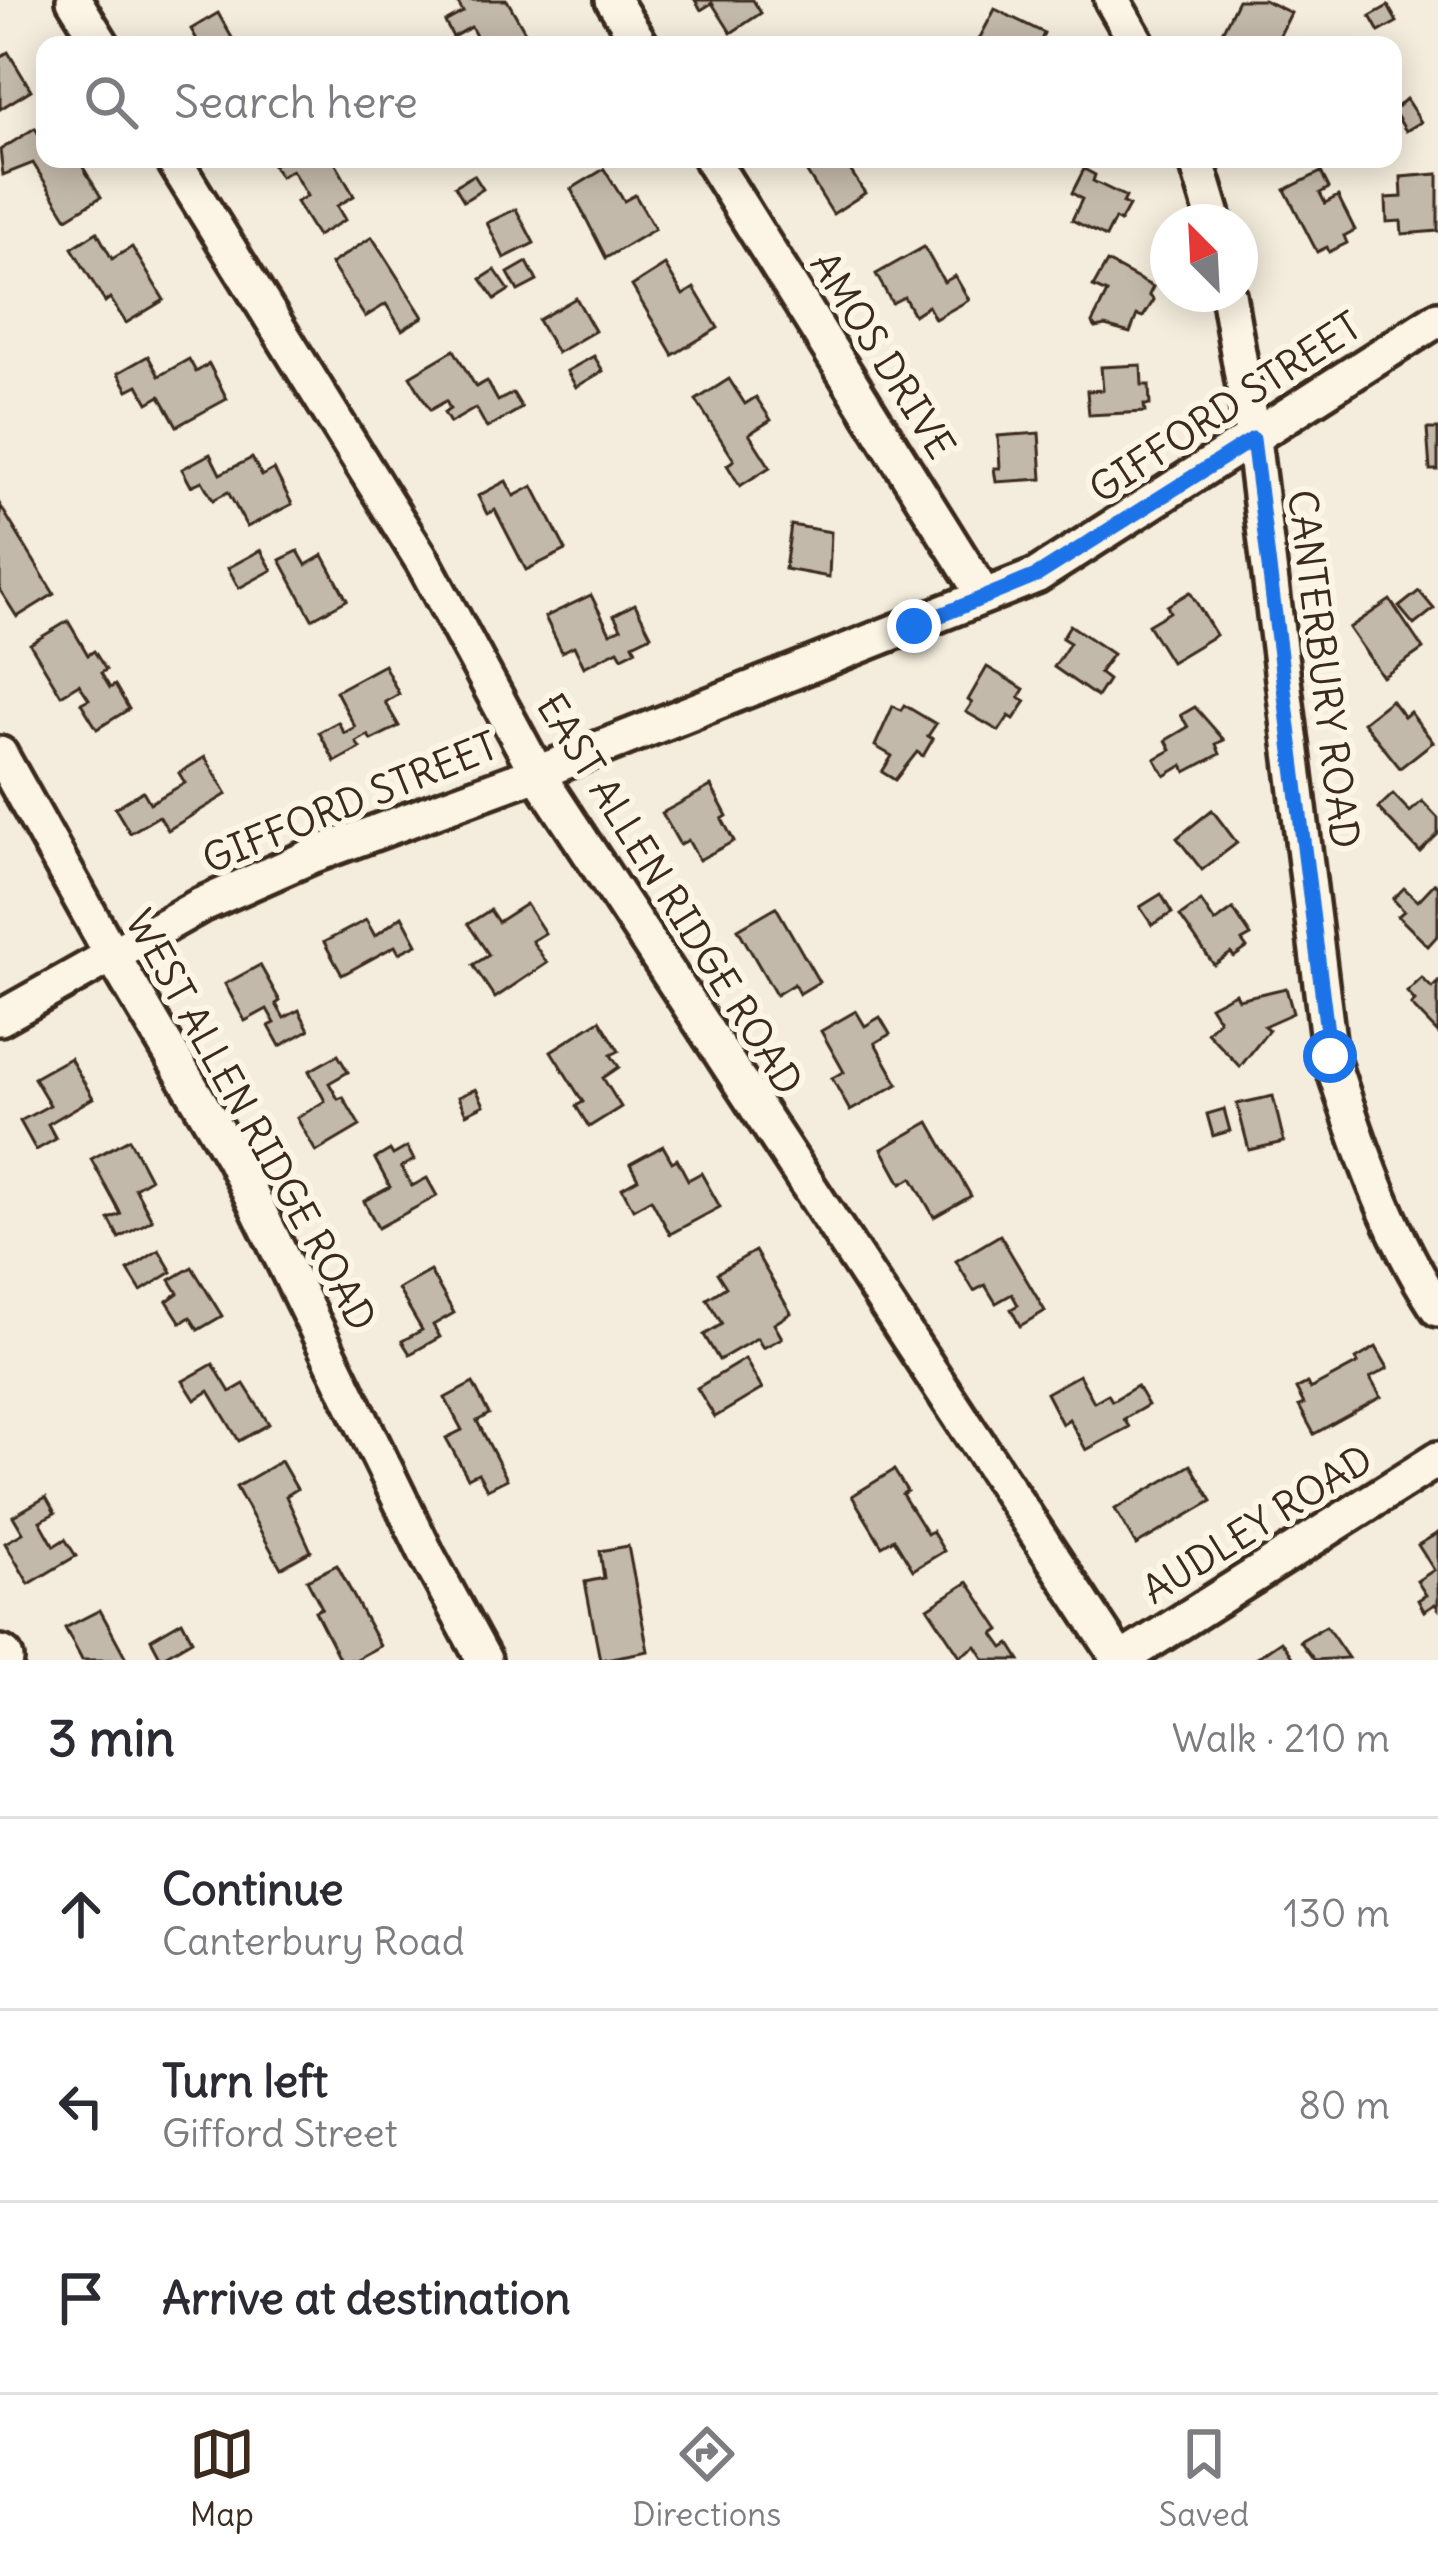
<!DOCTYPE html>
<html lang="en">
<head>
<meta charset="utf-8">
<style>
	:root { --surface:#fff; --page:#f2f2f3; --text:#2b2b33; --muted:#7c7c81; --line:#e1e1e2; --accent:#3b2a1e }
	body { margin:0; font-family:Delius,sans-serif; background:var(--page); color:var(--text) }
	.compass { position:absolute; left:1150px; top:204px; width:108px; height:108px; border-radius:50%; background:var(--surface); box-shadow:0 6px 30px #0003; rotate:336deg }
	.stop { position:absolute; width:36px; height:36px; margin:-27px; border:9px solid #1a73e8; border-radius:50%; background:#fff }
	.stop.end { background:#1a73e8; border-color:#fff; box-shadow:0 3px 12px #0008 }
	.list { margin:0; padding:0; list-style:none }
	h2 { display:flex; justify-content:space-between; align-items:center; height:156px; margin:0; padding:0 48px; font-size:51px }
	h2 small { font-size:39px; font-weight:400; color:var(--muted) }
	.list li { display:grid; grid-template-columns:78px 1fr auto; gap:36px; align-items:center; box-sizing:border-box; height:192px; padding:0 48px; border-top:3px solid var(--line) }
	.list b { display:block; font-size:45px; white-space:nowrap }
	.list p { margin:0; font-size:39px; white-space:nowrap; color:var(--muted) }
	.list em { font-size:39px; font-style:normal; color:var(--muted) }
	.icon { flex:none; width:66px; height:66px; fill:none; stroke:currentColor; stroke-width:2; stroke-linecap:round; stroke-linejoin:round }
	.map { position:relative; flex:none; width:1438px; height:1660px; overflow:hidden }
	.search { position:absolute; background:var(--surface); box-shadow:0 6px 30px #0003; left:36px; right:36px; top:36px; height:132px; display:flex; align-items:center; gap:30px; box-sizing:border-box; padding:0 42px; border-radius:24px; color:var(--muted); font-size:45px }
	.sheet { height:732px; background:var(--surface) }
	nav { display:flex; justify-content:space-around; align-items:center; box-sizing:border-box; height:168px; border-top:3px solid var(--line); background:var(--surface); font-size:33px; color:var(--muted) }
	nav a { display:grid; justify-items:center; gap:6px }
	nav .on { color:var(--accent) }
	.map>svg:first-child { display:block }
	.building { fill:#c3b9aa; stroke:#3b2a1e; stroke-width:3 }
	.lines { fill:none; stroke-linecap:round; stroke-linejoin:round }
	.minor-casing { stroke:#3b2a1e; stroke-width:42 }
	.secondary-casing { stroke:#3b2a1e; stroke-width:54 }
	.minor { stroke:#fcf5e5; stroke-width:33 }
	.secondary { stroke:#fcf5e5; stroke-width:45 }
	.route { stroke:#1a73e8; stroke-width:15 }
	.labels { text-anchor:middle; stroke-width:12; stroke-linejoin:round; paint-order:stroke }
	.street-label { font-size:39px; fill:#3b2a1e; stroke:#fcf5e5 }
</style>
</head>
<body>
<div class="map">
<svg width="1438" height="1660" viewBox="0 0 1438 1660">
	<rect width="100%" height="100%" fill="#f4eddd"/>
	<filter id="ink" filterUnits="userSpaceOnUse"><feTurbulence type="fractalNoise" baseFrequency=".00833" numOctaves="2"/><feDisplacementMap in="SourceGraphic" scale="24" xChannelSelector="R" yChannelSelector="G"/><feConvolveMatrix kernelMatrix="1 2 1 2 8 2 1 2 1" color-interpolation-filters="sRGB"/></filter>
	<g filter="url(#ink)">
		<g class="building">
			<polygon points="456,0 507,0 528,37 515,45 481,45 471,27 453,37 445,22 463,12"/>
			<polygon points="695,0 753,0 761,13 731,33 712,3 701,10"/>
			<polygon points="1238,0 1264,0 1291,13 1275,45 1248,45 1222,32"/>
			<polygon points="1388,6 1397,22 1379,32 1370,16"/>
			<polygon points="995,9 1044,33 1039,45 976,45"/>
			<polygon points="218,13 236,45 200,45 191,29"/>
			<polygon points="8,52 31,90 0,109 0,57"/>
			<polygon points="1406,99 1421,122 1406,131 1393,110"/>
			<polygon points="35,128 45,144 45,159 78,159 101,197 67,218 33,163 3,175 0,150"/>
			<polygon points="269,159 333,159 354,196 337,206 345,220 317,236 296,202 307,196 292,170 280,177"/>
			<polygon points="814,159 843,159 865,193 833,214 803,166"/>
			<polygon points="604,169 624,201 635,195 655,229 606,258 571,189"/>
			<polygon points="1084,169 1095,175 1093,181 1126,197 1123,203 1129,206 1120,222 1115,219 1106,237 1072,220 1082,199 1072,193"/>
			<polygon points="1321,172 1329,188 1320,193 1325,203 1338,196 1355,230 1344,236 1347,243 1329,252 1327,247 1317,252 1285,190"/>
			<polygon points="1438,174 1438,231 1402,234 1401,221 1387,222 1386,198 1402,197 1401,177"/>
			<polygon points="474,175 483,189 464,201 455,186"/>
			<polygon points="516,209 534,243 504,258 487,223"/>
			<polygon points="97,232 112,259 132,247 164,300 126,323 110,298 105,302 72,248"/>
			<polygon points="372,237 423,317 402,330 386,304 365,317 331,264"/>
			<polygon points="924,247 944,282 955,276 969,300 935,319 928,306 914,315 904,297 892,303 876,274"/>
			<polygon points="527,262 537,281 518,291 508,273"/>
			<polygon points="1107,262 1153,287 1149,295 1154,300 1143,317 1137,315 1130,333 1105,326 1096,328 1092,323 1107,293 1093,287"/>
			<polygon points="665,265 683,295 694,288 718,328 673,355 632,286"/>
			<polygon points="495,270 509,290 495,299 481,279"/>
			<polygon points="576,298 595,331 557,353 538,320"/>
			<polygon points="454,350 476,387 487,381 498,401 513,393 522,408 487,428 476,408 450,423 444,413 450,409 446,401 430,410 410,376"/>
			<polygon points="148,356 159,376 189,359 196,372 209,364 227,399 177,426 160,396 148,403 138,385 128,390 118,373"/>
			<polygon points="594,356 603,371 576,387 567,371"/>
			<polygon points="1141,365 1142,385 1149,385 1150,405 1144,405 1145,412 1089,415 1087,391 1103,390 1101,367"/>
			<polygon points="729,379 745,404 756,397 771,420 749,434 770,467 740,486 727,465 734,460 696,400"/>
			<polygon points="1427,429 1438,429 1438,470 1430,470"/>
			<polygon points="1039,433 1042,479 996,482 994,468 1000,468 998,436"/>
			<polygon points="210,454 220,474 252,458 262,476 274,469 292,504 247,527 228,492 213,500 202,481 191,486 182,469"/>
			<polygon points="506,481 514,496 533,486 566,550 526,570 495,510 487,514 478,496"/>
			<polygon points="0,505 54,594 17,617 0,590"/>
			<polygon points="791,525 831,532 829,577 785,569"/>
			<polygon points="261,550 272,570 239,588 228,568"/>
			<polygon points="298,551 306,565 323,555 347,600 312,619 280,560"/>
			<polygon points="1419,591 1434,609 1414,625 1399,607"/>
			<polygon points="1190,592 1216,635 1171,662 1148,625 1170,612 1167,606"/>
			<polygon points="591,595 610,633 621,628 614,615 635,604 651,635 633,644 636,650 622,657 618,650 584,667 574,646 562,652 545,617"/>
			<polygon points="1390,600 1423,649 1383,677 1349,628"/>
			<polygon points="68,621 88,655 94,651 106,670 101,673 110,688 115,685 129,709 97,729 81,703 89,699 79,684 61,695 30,644"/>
			<polygon points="1070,625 1113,654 1099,673 1108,680 1097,697 1054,667 1070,643 1062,638"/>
			<polygon points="384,665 399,694 385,702 399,726 371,740 368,735 356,742 360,748 335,762 319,732 338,722 344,733 355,727 336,691"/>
			<polygon points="987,667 1024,689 1019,697 1026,701 1014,719 1009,716 999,731 966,712 972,703 968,700"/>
			<polygon points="1391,700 1404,717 1410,712 1433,742 1400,768 1363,722"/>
			<polygon points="904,705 936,724 928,736 933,739 923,756 917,752 895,780 882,772 892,756 875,746 893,706 901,710"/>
			<polygon points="1195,707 1224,740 1216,744 1220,754 1186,772 1183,765 1165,776 1155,759 1171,750 1166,740 1188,727 1181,715"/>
			<polygon points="205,757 227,794 168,830 159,816 130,833 115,808 143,791 150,803 185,783 179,773"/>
			<polygon points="711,786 727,816 722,819 734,841 699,860 688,840 680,845 662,813"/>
			<polygon points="1393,794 1410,812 1422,801 1438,818 1438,834 1420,852 1378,808"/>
			<polygon points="1212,810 1237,843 1202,870 1177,838"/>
			<polygon points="1435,883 1438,886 1438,935 1428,946 1398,916 1404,911 1393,899 1404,888 1418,901"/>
			<polygon points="1161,894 1172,913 1152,925 1140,907"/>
			<polygon points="1201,901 1215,922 1233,909 1251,936 1242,941 1247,948 1234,957 1231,953 1214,965 1180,916"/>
			<polygon points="526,904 545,933 532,941 547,963 495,998 473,965 489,955 468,924 490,910 498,922"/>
			<polygon points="776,907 819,982 799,994 794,984 776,995 738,929"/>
			<polygon points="402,916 417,944 399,953 395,946 342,975 324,942 366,920 375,936"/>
			<polygon points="260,965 280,1001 276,1004 284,1018 299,1010 309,1030 280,1046 269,1026 275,1023 267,1009 245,1021 225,984"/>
			<polygon points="1422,978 1432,988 1438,982 1438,1033 1411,1005 1415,1001 1407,992"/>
			<polygon points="1286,988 1293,1013 1264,1026 1269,1030 1240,1067 1207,1032 1219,1020 1210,1006 1235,993 1238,999"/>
			<polygon points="856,1011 865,1026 880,1017 890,1034 875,1043 898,1084 850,1111 832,1078 844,1072 821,1031"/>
			<polygon points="600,1020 619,1051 611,1055 619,1067 603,1078 621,1107 589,1127 576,1106 583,1102 551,1051"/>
			<polygon points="338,1055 348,1072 329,1083 338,1099 343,1097 360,1126 316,1152 297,1118 325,1101 309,1071"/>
			<polygon points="70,1058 93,1098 48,1124 56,1139 36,1150 20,1121 50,1105 34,1078"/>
			<polygon points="476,1089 484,1105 466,1114 458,1097"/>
			<polygon points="1273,1096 1284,1142 1249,1150 1237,1104"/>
			<polygon points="1224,1109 1230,1131 1213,1136 1207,1114"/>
			<polygon points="929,1122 971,1196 934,1217 912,1178 901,1184 882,1149"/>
			<polygon points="129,1139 150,1179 135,1188 152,1220 119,1238 109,1219 121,1214 91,1159"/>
			<polygon points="663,1146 672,1162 677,1159 688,1180 701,1173 720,1207 670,1234 651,1199 633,1209 622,1188 638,1179 630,1164"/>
			<polygon points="407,1147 414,1160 401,1167 412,1186 427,1178 437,1196 378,1228 364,1201 390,1187 375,1159 390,1150 393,1155"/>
			<polygon points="1000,1235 1045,1311 1020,1326 1011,1309 1018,1305 1012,1294 996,1303 985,1285 974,1291 956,1261"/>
			<polygon points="159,1250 172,1272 141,1291 128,1270"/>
			<polygon points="755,1251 791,1313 774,1324 782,1338 763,1348 757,1338 719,1360 704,1335 722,1324 707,1299 726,1287 717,1273"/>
			<polygon points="192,1267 222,1316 198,1330 190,1317 181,1323 167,1301 178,1293 170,1280"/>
			<polygon points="430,1271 454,1313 433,1325 440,1337 410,1354 402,1341 422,1330 398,1289"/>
			<polygon points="1376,1347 1388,1368 1370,1378 1381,1397 1314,1434 1299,1406 1304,1404 1296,1389 1307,1383 1310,1389 1358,1363 1356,1359"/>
			<polygon points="745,1359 762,1389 715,1417 697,1388"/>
			<polygon points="213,1364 230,1392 244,1384 269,1424 239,1441 209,1391 195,1400 183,1381"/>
			<polygon points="1079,1375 1094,1402 1108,1394 1112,1401 1137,1386 1148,1405 1124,1419 1129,1427 1086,1450 1069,1419 1062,1424 1046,1393"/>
			<polygon points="473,1383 489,1414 477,1421 507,1479 487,1489 478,1473 468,1478 446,1438 462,1430 445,1398"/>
			<polygon points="281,1461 297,1489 286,1496 311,1551 281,1568 236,1487"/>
			<polygon points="1191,1465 1212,1501 1136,1545 1115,1509"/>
			<polygon points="894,1470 907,1491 902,1494 927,1534 932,1531 944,1551 913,1570 894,1539 882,1546 852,1496"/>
			<polygon points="46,1497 55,1513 40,1521 54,1546 65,1539 76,1556 29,1584 5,1543 23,1533 13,1516"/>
			<polygon points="1438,1533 1438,1608 1435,1604 1424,1611 1418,1600 1426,1595 1417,1581 1434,1570 1418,1545"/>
			<polygon points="628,1546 648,1651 600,1660 585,1582 604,1578 600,1551"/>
			<polygon points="337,1565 380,1646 354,1660 340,1660 315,1611 322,1608 307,1580"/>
			<polygon points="968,1582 1000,1630 994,1634 1004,1648 1010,1644 1020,1660 985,1660 976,1646 960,1656 928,1608"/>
			<polygon points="100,1610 127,1660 82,1660 65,1628"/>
			<polygon points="182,1621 192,1640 161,1658 151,1639"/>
			<polygon points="1326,1626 1348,1658 1314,1660 1300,1641"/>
			<polygon points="1281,1641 1294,1660 1253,1660"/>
		</g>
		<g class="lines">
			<defs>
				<g id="minor">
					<polyline points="74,0 102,45"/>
					<polyline points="613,0 641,45"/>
					<polyline points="1112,0 1138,45"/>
					<polyline points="173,159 423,562 537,773 1120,1660"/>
					<polyline points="711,159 984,596"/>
					<polyline points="1196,159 1215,222"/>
					<path d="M1228,294L1253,439L1330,1056C1358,1143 1388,1233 1438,1309"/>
					<polyline points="0,754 111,953 233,1158 428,1557 484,1660"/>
					<polyline points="0,1018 201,905 314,855 537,773 1036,576 1438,319"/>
					<polyline points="1121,1660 1438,1459"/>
				</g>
				<polyline id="secondary" points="0,1659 0,1660"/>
			</defs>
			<use href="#minor" class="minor-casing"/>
			<use href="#secondary" class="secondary-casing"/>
			<use href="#minor" class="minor"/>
			<use href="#secondary" class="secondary"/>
		</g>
	</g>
	<g class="lines" filter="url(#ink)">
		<polyline class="route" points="914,626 1036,576 1253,439 1330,1056"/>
	</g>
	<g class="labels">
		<g class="street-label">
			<text transform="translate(883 355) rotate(58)" y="14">AMOS DRIVE</text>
			<text transform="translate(1225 407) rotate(-33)" y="14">GIFFORD STREET</text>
			<text transform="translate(1324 669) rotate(83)" y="14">CANTERBURY ROAD</text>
			<text transform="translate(350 802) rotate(-22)" y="14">GIFFORD STREET</text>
			<text transform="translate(670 894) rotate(58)" y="14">EAST ALLEN RIDGE ROAD</text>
			<text transform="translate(251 1120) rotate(61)" y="14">WEST ALLEN RIDGE ROAD</text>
			<text transform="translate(1257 1524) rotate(-32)" y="14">AUDLEY ROAD</text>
		</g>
	</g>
</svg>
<svg class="compass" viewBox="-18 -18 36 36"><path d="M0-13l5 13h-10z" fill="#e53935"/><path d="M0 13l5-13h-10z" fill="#7c7c81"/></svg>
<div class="stop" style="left:1330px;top:1056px"></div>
<div class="stop end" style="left:914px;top:626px"></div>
<div class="search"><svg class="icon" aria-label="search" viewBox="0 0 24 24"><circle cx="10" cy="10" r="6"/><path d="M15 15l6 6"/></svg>Search here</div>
</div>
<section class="sheet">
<h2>3 min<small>Walk · 210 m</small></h2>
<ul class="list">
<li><svg class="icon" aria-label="ahead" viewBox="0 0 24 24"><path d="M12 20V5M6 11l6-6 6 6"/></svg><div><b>Continue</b><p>Canterbury Road</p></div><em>130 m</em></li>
<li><svg class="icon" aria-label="left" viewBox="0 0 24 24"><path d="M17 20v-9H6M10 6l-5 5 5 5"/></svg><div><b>Turn left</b><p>Gifford Street</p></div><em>80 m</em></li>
<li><svg class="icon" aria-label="arrive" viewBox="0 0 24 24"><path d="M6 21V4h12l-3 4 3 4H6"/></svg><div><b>Arrive at destination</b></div></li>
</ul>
</section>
<nav>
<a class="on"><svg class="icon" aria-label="map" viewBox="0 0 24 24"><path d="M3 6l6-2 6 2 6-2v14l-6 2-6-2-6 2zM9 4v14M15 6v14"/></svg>Map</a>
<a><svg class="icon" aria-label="directions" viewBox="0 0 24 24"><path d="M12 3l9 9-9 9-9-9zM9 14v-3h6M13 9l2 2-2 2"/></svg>Directions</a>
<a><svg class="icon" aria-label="saved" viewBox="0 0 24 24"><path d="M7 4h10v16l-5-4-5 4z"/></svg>Saved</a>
</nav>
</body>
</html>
